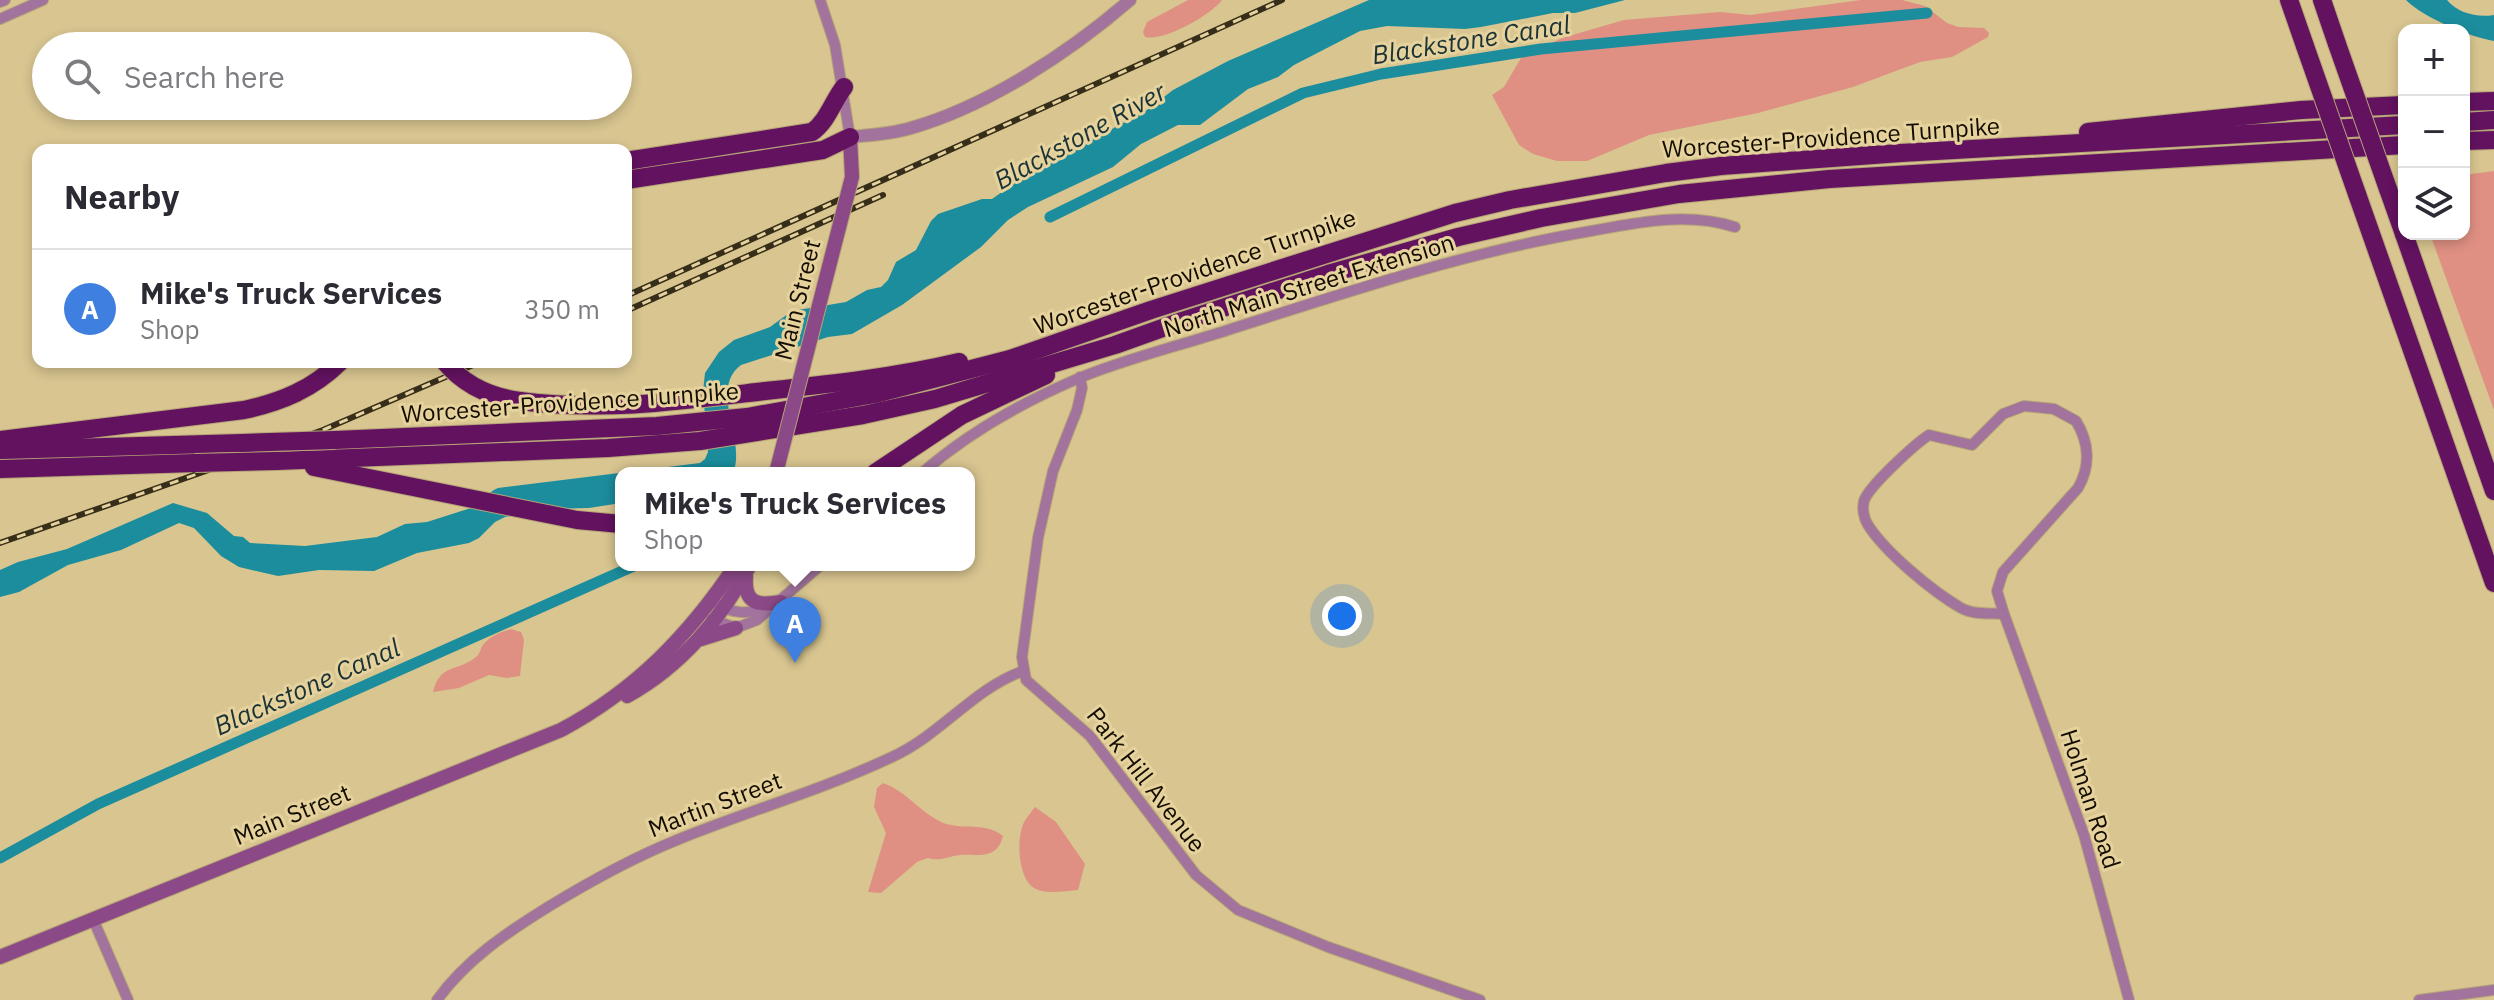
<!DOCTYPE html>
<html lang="en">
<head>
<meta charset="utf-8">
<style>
	:root { --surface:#fff; --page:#f7f7f7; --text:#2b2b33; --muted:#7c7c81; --line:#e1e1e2; --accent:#0f766e }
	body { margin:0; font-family:"IBM Plex Sans",sans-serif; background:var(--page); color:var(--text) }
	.controls { position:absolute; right:24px; top:24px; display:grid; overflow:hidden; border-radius:16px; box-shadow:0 4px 12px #0003 }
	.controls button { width:72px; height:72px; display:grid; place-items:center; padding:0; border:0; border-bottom:2px solid var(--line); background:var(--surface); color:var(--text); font:40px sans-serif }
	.you { position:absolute; left:1342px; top:616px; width:28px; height:28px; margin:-20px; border:6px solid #fff; border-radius:50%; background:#1a73e8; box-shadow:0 0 0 12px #1a73e833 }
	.badge { display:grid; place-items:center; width:52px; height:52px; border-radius:50%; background:var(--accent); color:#fff; font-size:26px; font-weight:700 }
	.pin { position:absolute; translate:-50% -66px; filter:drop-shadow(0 2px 4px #0008) }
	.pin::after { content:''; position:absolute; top:42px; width:28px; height:24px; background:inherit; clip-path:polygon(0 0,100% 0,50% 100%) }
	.popup { position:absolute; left:615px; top:467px; width:360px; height:104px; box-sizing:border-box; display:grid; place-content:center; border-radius:16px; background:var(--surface); filter:drop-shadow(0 2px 6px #0005); font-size:26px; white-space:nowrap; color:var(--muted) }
	.popup b { font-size:30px; color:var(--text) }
	.popup::after { content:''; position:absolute; left:50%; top:100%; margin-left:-16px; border:16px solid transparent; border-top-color:var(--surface) }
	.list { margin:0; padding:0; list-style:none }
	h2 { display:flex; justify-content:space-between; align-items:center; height:104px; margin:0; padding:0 32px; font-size:34px }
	h2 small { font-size:26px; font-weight:400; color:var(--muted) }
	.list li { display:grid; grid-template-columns:52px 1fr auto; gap:24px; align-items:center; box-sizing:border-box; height:120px; padding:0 32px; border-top:2px solid var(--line) }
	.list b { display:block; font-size:30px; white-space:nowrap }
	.list p { margin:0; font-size:26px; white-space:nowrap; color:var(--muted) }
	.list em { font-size:26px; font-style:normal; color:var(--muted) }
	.icon { flex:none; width:44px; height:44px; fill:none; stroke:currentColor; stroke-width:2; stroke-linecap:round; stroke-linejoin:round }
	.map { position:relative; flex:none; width:2494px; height:1000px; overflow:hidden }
	.search { position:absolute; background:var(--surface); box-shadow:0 4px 12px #0003; left:32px; top:32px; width:600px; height:88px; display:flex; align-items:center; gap:20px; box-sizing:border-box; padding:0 28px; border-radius:44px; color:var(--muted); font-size:30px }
	.panel { position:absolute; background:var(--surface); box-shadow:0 4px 12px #0003; left:32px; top:144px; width:600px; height:224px; border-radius:16px }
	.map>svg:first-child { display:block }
	.green { fill:#df9083 }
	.water { fill:#1c8d9d }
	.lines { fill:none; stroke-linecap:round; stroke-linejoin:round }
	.canal { stroke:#1c8d9d; stroke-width:11 }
	.minor-casing { stroke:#b5a476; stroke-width:12 }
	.tertiary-casing { stroke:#b5a476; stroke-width:14 }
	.secondary-casing { stroke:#b5a476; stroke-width:16 }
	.motorway-casing { stroke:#b5a476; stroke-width:20 }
	.minor { stroke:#a1739d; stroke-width:10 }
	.tertiary { stroke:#a1739d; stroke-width:12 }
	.secondary { stroke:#8c4987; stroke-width:14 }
	.motorway { stroke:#631260; stroke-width:18 }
	.rail-casing { stroke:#372e1a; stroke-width:6 }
	.rail { stroke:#e6d29c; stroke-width:3; stroke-dasharray:9; stroke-linecap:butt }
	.secondary-bridge-casing { stroke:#b5a476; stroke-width:16; stroke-linecap:butt }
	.motorway-bridge-casing { stroke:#b5a476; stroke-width:20; stroke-linecap:butt }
	.secondary-bridge { stroke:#8c4987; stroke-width:14 }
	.motorway-bridge { stroke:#631260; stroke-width:18 }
	.labels { text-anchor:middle; stroke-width:6; stroke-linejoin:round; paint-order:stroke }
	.street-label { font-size:24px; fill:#130c00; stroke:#e6d29c }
	.water-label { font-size:26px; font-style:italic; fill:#1b3337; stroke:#e6d29c }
</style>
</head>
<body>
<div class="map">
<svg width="2494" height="1000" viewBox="0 0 2494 1000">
	<rect width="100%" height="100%" fill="#d8c590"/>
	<g class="green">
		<path d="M1188,0H1222C1211,15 1163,42 1145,37L1143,32L1147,22Z"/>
		<polygon points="1861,0 1902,0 1925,6 1947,23 1958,27 1984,28 1989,33 1988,37 1952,57 1920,62 1853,87 1758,113 1649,135 1587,161 1557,161 1533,154 1519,145 1492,95 1504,87 1521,58 1562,38 1624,20 1720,12 1750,15"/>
		<polygon points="2494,171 2494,410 2430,234 2464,234 2464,175"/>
		<path d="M511,629L521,632L524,640L520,676L507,678L489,675L459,688L433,692C440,663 458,672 476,657C480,654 480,649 483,645C490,636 500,632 511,629Z"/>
		<path d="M883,783C906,791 919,811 941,822C961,831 985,821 1003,836C997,860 979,854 960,855C949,856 939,862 928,858L917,862L881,893L868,892L886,833L874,807L877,788Z"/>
		<path d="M1035,807L1056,822L1085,864L1078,890C1065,891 1046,895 1034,888C1018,878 1016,839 1024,822C1027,817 1032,811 1035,807Z"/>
	</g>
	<g class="water">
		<path d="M1369,0H1625L1575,13H1553L1481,27L1465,29L1387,26L1360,31L1294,65L1278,77L1248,89L1200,125H1178L1141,144L1113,167L1028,207L1008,220L981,247L902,305L852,334L828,337L741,365C708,390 747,440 733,473H621V503L589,508L550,509L505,517L495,522L479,538L469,543L417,553L374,571L319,570L278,576L239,567L221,556L194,528L179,523L121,550L68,565L19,592L0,597V570L18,562L67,549L173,503L207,513L234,536L243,537L250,543L305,546L377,537L405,524L427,522L474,507C484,502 487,492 498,488L700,463L705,459L708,452L703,391L705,373L719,352L734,340L770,327L792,311L846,302L867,290L881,287L888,280L896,262L916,250L931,221L938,214L982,199H992L1046,161L1066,154L1147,110L1173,90L1228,61Z"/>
		<path d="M2406,0H2447C2458,13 2477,18 2494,15V41C2470,37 2424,18 2406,0Z"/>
	</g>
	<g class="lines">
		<g class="canal">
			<polyline points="1050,217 1303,93 1381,74 1541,49 1927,13"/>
			<polyline points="0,858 98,804 636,565"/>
		</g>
		<defs>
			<g id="minor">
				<polyline points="820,0 835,45 850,137"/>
				<polyline points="0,2 5,0"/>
				<polyline points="0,19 43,0"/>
				<polyline points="1080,377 1082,388 1077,410 1053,471 1038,538 1022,657 1026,680 1090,736 1196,875 1238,910 1328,947 1480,1000"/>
				<path d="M2024,406L2054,409L2076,421C2089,442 2091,466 2078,488L2003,572L1997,591L2004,614C1991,613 1973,615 1961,608C1932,591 1886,553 1868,525C1864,519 1862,509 1864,501C1868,487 1915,444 1929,435L1972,445L2003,414Z"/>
				<path d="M922,473C968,433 1021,403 1077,379C1124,359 1179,346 1228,330C1347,292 1467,252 1591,231C1640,222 1687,212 1735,227"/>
				<path d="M712,601C732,615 749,615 771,606"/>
				<polyline points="2004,614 2084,835 2129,1000"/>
				<polyline points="711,619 736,628 757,620 821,565"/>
				<polyline points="93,919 128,1000"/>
				<path d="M437,1000C466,960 506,933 548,907C589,882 632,858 677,840C748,811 822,790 892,757C942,734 973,689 1023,671"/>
				<polyline points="2419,1000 2494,990"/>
			</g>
			<path id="tertiary" d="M850,137C871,135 891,134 911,128C988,106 1070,52 1130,0"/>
			<g id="secondary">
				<polyline points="850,137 852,177"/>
				<path d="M746,577C744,604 758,606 781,602"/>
				<polyline points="701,639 736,628"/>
				<path d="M627,696C680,667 722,618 750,565"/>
				<path d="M0,957L561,730C636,690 689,635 736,565"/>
			</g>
			<g id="motorway">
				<polyline points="2289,0 2305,46"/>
				<polyline points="2322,0 2337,44"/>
				<polyline points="2464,102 2494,101"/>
				<polyline points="2464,122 2494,120"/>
				<polyline points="2088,132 2301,110 2404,105"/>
				<polyline points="2464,141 2494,140"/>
				<path d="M626,161L812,132C827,122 833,101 844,87"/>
				<polyline points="626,180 823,150 850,137"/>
				<polyline points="2388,189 2404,234"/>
				<polyline points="2357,194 2494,583"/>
				<polyline points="2404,234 2494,491"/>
				<path d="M520,401C605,412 681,401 765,391C830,384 896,377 959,362"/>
				<path d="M0,440L244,410C281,402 313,389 340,362"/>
				<polyline points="335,440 657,426 747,417 875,394 1010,359 1151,310 1455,213 1510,200 1666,173 1721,166 1901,153 2404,125"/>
				<polyline points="1,450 242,443"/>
				<polyline points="276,461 608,448 700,441 863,415 935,399 1115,345 1182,321 1328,274 1458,237 1541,218 1679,194 1829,179 2404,145"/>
				<polyline points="314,467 577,520 621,524"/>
				<polyline points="0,469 195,463"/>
				<polyline points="875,473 962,415 1046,375"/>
			</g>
		</defs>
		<use href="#minor" class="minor-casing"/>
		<use href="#tertiary" class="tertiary-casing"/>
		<use href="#secondary" class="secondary-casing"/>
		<use href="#motorway" class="motorway-casing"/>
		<use href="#minor" class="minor"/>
		<use href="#tertiary" class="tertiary"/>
		<use href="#secondary" class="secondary"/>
		<use href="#motorway" class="motorway"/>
		<defs>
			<g id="rail">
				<polyline points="626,296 1282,0"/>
				<polyline points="626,311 883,195"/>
				<polyline points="0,543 323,430 480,362"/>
			</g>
		</defs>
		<use href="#rail" class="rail-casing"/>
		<use href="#rail" class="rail"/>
		<defs>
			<polyline id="secondary-bridge" points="776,473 852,177"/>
			<g id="motorway-bridge">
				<polyline points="2337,44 2388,189"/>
				<polyline points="2305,46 2357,194"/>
				<path d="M445,362C464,385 491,397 520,401"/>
				<polyline points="242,443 335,440"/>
				<polyline points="195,463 276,461"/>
			</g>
		</defs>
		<use href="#secondary-bridge" class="secondary-bridge-casing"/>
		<use href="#motorway-bridge" class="motorway-bridge-casing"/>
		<use href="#secondary-bridge" class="secondary-bridge"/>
		<use href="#motorway-bridge" class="motorway-bridge"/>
	</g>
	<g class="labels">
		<g class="street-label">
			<text transform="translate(1831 138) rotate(-4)" y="8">Worcester-Providence Turnpike</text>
			<text transform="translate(1195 272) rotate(-19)" y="8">Worcester-Providence Turnpike</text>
			<text transform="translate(1309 286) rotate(-17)" y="8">North Main Street Extension</text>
			<text transform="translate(798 300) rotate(-76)" y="8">Main Street</text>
			<text transform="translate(570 403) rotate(-4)" y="8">Worcester-Providence Turnpike</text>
			<text transform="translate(1146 780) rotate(52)" y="8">Park Hill Avenue</text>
			<text transform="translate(2090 799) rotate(72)" y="8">Holman Road</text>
			<text transform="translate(715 805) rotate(-21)" y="8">Martin Street</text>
			<text transform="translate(292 815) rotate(-22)" y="8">Main Street</text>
		</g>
		<g class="water-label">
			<text transform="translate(1471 40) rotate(-9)" y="9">Blackstone Canal</text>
			<text transform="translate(1080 136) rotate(-29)" y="9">Blackstone River</text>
			<text transform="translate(307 687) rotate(-24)" y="9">Blackstone Canal</text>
		</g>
	</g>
</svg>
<div class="controls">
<button>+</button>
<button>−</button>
<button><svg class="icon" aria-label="layers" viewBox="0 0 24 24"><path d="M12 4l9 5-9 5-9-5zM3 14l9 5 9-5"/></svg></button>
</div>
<div class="you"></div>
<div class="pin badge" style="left:795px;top:663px;background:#3f7fe0">A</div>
<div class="popup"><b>Mike's Truck Services</b>Shop</div>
<div class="search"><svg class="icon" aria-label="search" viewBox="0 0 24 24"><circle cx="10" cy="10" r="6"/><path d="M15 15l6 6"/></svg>Search here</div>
<section class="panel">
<h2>Nearby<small></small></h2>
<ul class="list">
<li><span class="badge" style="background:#3f7fe0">A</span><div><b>Mike's Truck Services</b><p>Shop</p></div><em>350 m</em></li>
</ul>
</section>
</div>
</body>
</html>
